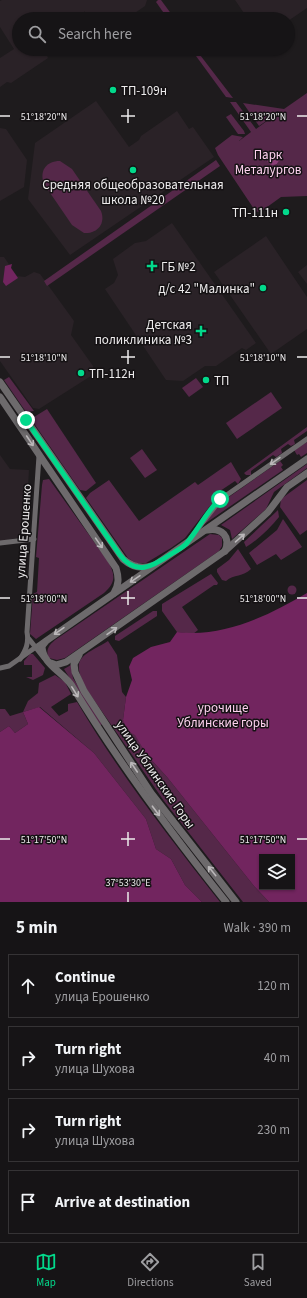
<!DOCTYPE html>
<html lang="en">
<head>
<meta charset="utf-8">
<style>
	:root { --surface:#161416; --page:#1f1d1f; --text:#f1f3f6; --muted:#9e9ea1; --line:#353335; --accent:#02d98b }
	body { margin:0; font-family:"Source Sans 3",sans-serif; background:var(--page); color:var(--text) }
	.controls { position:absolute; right:12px; bottom:12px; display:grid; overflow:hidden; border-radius:0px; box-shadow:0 1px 3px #0004 }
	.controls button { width:36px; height:36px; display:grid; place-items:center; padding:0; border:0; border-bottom:1px solid var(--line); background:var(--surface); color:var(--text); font:20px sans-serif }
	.stop { position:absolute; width:12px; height:12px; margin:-9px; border:3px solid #02d98b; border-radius:50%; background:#fff }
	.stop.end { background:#02d98b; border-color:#fff; box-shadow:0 1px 4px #0008 }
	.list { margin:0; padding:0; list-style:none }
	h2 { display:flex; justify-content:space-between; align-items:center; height:52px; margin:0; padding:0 16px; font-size:17px }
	h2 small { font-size:13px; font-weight:400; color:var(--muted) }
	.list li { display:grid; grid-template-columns:26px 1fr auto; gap:12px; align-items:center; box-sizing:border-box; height:64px; margin:0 8px 8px; padding:0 8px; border:1px solid var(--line); border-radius:0px }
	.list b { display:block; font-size:15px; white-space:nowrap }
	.list p { margin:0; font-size:13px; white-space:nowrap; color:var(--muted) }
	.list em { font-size:13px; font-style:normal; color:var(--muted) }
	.icon { flex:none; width:22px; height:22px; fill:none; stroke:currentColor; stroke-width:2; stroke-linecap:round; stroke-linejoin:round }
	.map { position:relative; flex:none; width:307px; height:902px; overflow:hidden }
	.search { position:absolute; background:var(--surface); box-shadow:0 1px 3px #0004; left:12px; right:12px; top:12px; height:44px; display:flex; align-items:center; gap:10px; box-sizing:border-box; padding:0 14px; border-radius:22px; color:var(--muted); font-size:15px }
	.sheet { height:340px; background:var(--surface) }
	nav { display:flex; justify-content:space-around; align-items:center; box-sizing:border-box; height:56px; border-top:1px solid var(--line); background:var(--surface); font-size:11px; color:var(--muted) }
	nav a { display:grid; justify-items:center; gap:2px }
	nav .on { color:var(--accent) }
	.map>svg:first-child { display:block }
	.built { fill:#2a2227 }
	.green { fill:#552849 }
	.forest { fill:#72255f; fill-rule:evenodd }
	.water { fill:#8c3d77 }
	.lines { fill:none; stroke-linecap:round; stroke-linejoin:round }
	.street { stroke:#6d6a6c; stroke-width:5 }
	.secondary { stroke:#6d6a6c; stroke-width:7 }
	.oneway { stroke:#bab7b9 }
	.route { stroke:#02d98b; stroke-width:5 }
	.ticks { fill:none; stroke:#edebec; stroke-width:1.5 }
	.poi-dot { fill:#02d98b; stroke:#151214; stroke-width:1.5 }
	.labels { text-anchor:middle; stroke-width:3; stroke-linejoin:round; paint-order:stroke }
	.poi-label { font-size:13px; fill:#edebec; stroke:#151214; text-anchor:start }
	.park-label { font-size:13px; fill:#ffd2f0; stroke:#151214 }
	.street-label { font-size:13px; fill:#edebec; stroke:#151214 }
	.ticks-label { font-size:10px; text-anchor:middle; fill:#edebec; stroke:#151214; stroke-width:3; stroke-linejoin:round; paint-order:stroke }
</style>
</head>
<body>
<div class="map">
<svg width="307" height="902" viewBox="0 0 307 902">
	<rect width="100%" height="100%" fill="#1e1b1d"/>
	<g class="built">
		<polygon points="2,0 147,0 145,6 126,19 90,19 84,11 84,19 19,19 19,49 44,49 48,58 11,83 7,82 0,87 0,58 14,49 0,27 0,1"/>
		<polygon points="235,0 307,0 307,8 288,21 288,19 248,19"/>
		<polygon points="96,101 129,147 139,140 141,136 177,111 189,129 193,127 214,157 70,255 28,199 35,143"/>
		<polygon points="0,128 6,129 27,160 24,187 0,201"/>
		<polygon points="172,223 256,343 246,350 242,348 216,366 205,366 183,381 166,380 105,289 114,283 118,275 113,259 135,243 146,241"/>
		<polygon points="266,236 307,297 307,329 271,354 214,272"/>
		<polygon points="0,257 4,257 17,276 25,277 34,272 40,274 74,321 71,335 93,366 94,374 39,409 33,408 0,361"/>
		<polygon points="307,265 307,284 298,272"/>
		<polygon points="0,455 10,469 29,470 25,536 0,542"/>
	</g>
	<g class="green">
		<polygon points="158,0 161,0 175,19 168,19 156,2"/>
		<polygon points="197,51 233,98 226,97 196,56"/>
		<polygon points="307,93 307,196 281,197 263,210 256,212 218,155 215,148 232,135 243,137 239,141 251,132 230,102 236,102 256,129 282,110 259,126 243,103 284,109"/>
		<polygon points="231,114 244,131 245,134 238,134 226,117"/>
		<polygon points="216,160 220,166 47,286 44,281"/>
		<path d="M60,161L72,169L101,211C106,224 97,234 84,233L72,225L44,184C39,171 46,161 60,161Z"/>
		<polygon points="9,377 34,411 26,412 4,380"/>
		<polygon points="196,378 203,387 189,397 182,388"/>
		<polygon points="271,392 282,408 237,439 226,423"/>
		<polygon points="47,409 96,483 86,491 80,490 33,422 34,417"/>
		<polygon points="307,427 307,431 294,440 295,444 291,446 288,444 281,449 282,453 276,457 273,455 251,471 251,475 246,475 244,473"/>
		<polygon points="307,442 307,453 301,457 299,454 297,455 294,450"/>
		<polygon points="142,449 157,470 145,478 130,458"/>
		<polygon points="280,461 283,465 281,467 283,470 200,527 219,504"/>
		<polygon points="231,462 241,479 238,484 235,481 217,493 219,498 209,507 185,538 171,548 146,563 136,563 128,558 86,498 90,493 109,480 139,521 195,482 198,485"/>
		<polygon points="307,464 307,468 274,492 266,509 232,539 230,530 221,525"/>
		<path d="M49,479L107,560C115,573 117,582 104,593L36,639L30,634L33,594L37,592L39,558L36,557L42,485L43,480Z"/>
		<polygon points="307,480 307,530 300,535 280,507 281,499"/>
		<path d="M278,510L279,517C270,528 258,540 246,547L244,542Z"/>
		<polygon points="283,519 302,547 281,560 276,554 257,565 249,553 277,530"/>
		<path d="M210,534L219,535L222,538V546L219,551L65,658L57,660L49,658C45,650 49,645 55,640Z"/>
		<path d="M238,549L251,569C243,577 234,574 226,581L222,580L217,572V569L229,560Z"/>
		<polygon points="211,574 218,583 217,585 214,585 182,607 198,630 193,634 177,632 162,611 162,604"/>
		<circle cx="292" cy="590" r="4.5"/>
		<polygon points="153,611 157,611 157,616 119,641 115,640 115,636"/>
		<path d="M108,641L117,655L122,692L126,697L123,720L135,734L146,754L167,777L254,886L269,902H243L164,801L85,687C70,656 84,656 108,641Z"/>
		<polygon points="30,654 33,654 45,668 43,675 33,680 26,677 32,677 32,665 24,665 24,661"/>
		<polygon points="71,665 73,678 102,724 100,726 64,669"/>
		<path d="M55,675L65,682L71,694L51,707L59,716L68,711V704L77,702C119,773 169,837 220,902H202L185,885L171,859L156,849L146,819L94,753L40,707L23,712L28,724L15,733L9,726L0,732V709H5L10,716L23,712L28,701L38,693L39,683Z"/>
	</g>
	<g class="forest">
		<polygon points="12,264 11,268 18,278 6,286 3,282 5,266"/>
		<path d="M307,593V902H269L254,886L167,777L146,754L135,735L128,731L123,720L126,697L132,680L129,667L133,658L151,647L170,642L177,632C223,638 268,616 307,593ZM262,857H292V887H262Z"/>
		<polygon points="39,707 94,753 146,819 156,849 171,859 185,885 202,902 0,902 0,732 9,726 15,733 28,724 23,712"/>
	</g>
	<circle class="water" cx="273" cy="159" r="6"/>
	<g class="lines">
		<g class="street">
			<polyline points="189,540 221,499 307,439"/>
			<polyline points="0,543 34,539"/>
			<polyline points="29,639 44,658"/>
			<path d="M20,659C26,650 29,643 27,632L39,456"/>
			<polyline points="0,668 9,666 43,642"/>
		</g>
		<g class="secondary">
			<path d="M0,382L123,559C131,566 141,569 151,566"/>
			<path d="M0,397L116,568C119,578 119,584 114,593"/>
			<path d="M207,530C222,527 231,537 225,551"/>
			<polyline points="79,655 74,664 75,672 84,691 151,793 236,902"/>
			<polyline points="51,663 56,665 66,662 225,551 268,512 287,487 307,473"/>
			<path d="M226,902C171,833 118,762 72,686C63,672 42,664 42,646L46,641L307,459"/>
		</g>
	</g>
	<defs><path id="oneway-shaft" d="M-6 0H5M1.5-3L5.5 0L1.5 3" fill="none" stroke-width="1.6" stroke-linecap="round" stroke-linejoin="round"/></defs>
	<g class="oneway">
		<use href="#oneway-shaft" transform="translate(30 441) rotate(56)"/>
		<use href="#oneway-shaft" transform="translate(275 461) rotate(145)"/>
		<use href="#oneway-shaft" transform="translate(240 538) rotate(-41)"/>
		<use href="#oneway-shaft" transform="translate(99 543) rotate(55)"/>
		<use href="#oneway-shaft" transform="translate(135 579) rotate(146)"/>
		<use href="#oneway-shaft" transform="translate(59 631) rotate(145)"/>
		<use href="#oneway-shaft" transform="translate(112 631) rotate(-35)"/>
		<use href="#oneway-shaft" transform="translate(75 692) rotate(58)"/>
		<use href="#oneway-shaft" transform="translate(134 767) rotate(-124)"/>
		<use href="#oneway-shaft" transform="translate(156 811) rotate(53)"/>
		<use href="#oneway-shaft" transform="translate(212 871) rotate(-129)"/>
	</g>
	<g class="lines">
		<path class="route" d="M26,420L120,555C136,576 152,567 171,554C176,551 182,548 186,544C199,529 206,512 220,499"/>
	</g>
	<path class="ticks" d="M128,109V123M0,116H10M121,116H135M297,116H307M128,350V364M0,357H10M121,357H135M297,357H307M128,591V605M0,598H10M121,598H135M297,598H307M128,832V846M0,839H10M121,839H135M297,839H307M128,892V902"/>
	<g class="poi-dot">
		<circle cx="113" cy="90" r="4"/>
		<circle cx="133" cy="170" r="4"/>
		<circle cx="286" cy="212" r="4"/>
		<path d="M150 260h4v4h4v4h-4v4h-4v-4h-4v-4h4z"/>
		<circle cx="263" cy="288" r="4"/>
		<path d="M199 325h4v4h4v4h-4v4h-4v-4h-4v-4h4z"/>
		<circle cx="81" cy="373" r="4"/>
		<circle cx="206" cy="380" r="4"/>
	</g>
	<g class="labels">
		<g class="poi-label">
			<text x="121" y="95">ТП-109н</text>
			<text x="133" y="189" text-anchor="middle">Средняя общеобразовательная<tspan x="133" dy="15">школа №20</tspan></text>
			<text x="278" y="217" text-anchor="end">ТП-111н</text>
			<text x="161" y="271">ГБ №2</text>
			<text x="255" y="293" text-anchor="end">д/с 42 "Малинка"</text>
			<text x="192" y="329" text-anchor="end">Детская<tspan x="192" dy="15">поликлиника №3</tspan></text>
			<text x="89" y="378">ТП-112н</text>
			<text x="214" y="385">ТП</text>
		</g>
		<g class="park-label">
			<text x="268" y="159">Парк<tspan x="268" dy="15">Металургов</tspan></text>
			<text x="223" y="712">урочище<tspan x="223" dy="15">Ублинские горы</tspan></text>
		</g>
		<g class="street-label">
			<text transform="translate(23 531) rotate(-86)" y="5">улица Ерошенко</text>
			<text transform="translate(156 774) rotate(55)" y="5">улица Ублинские Горы</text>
		</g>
	</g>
	<g class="ticks-label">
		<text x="44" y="120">51°18'20"N</text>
		<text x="263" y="120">51°18'20"N</text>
		<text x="44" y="361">51°18'10"N</text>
		<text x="263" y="361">51°18'10"N</text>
		<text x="44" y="602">51°18'00"N</text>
		<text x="263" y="602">51°18'00"N</text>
		<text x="44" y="843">51°17'50"N</text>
		<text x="263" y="843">51°17'50"N</text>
		<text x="128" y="886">37°53'30"E</text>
	</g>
</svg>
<div class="controls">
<button><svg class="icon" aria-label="layers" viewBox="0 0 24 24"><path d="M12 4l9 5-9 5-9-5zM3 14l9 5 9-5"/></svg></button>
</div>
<div class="stop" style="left:220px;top:499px"></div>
<div class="stop end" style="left:26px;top:420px"></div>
<div class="search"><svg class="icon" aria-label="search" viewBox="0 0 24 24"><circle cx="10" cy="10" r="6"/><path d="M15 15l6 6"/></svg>Search here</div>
</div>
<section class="sheet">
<h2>5 min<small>Walk · 390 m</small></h2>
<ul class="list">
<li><svg class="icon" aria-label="ahead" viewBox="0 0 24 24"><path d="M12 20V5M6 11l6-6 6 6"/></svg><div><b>Continue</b><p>улица Ерошенко</p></div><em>120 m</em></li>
<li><svg class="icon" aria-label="right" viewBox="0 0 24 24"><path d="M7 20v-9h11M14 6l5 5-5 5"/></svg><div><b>Turn right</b><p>улица Шухова</p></div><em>40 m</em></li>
<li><svg class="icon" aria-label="right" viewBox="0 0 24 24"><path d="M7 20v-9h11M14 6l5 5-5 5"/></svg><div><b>Turn right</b><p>улица Шухова</p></div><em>230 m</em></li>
<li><svg class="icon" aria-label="arrive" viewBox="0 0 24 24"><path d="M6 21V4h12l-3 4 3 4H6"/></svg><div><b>Arrive at destination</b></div></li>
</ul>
</section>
<nav>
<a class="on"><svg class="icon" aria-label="map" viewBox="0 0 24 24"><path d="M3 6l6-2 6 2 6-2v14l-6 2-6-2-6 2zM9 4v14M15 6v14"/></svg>Map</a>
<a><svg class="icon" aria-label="directions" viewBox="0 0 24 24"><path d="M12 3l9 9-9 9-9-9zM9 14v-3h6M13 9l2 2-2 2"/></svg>Directions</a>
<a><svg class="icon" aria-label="saved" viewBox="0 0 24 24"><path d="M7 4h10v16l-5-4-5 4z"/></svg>Saved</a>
</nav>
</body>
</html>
